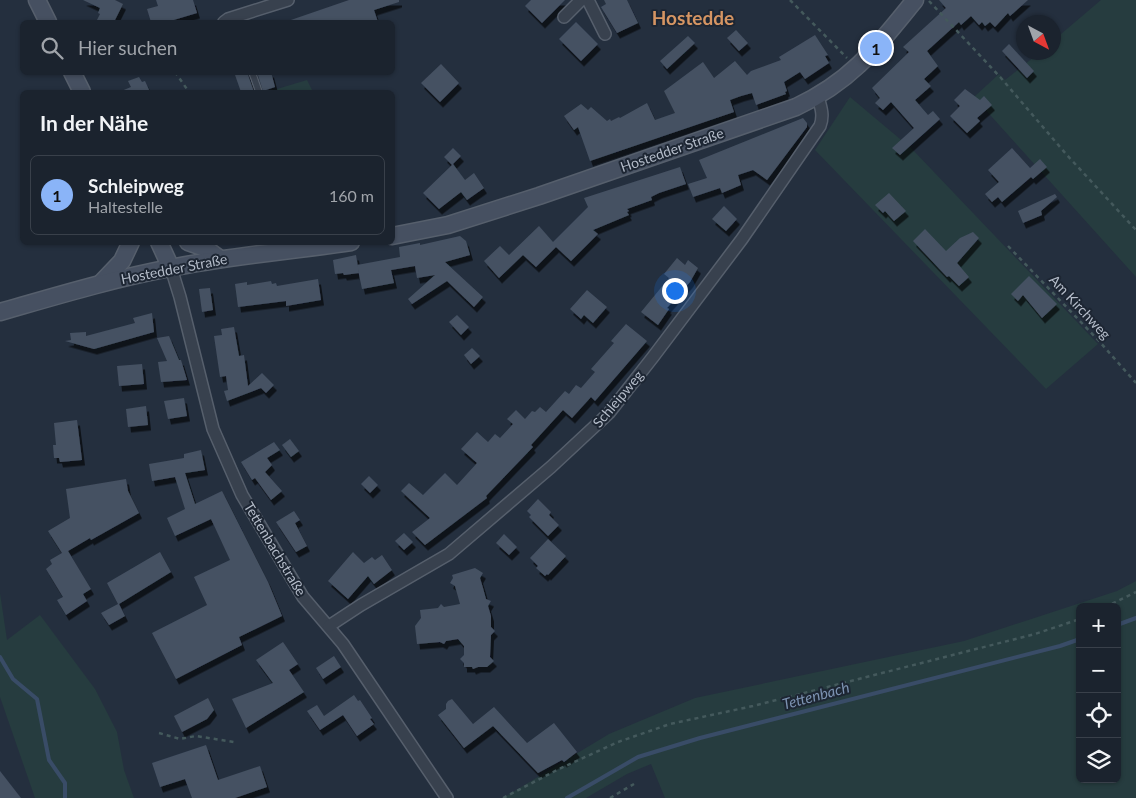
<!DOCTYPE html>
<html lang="de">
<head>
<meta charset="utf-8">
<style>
	:root { --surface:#1b232e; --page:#282f3a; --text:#f1f3f6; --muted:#a0a4aa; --line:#39404a; --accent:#8ab4f8 }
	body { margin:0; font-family:Lato,sans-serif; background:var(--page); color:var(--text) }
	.controls { position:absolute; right:15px; bottom:15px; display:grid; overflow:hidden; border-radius:8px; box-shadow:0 1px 4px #0004 }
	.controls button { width:45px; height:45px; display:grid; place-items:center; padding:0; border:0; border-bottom:1px solid var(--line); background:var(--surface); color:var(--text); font:25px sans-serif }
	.compass { position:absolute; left:1016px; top:15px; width:45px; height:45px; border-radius:50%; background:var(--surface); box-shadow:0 1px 4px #0004; rotate:139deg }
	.you { position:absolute; left:674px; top:290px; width:18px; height:18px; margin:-12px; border:4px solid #fff; border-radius:50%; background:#1a73e8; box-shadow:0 0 0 8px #1a73e833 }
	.badge { display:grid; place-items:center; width:32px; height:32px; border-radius:50%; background:var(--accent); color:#111; font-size:16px; font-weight:700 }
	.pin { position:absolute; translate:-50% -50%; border:2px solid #fff; box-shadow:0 1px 5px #0006 }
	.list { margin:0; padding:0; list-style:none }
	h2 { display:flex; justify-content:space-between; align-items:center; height:65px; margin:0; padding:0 20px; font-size:21px }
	h2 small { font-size:16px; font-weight:400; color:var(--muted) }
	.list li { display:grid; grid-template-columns:32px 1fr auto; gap:15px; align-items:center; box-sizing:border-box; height:80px; margin:0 10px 10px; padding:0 10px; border:1px solid var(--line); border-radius:8px }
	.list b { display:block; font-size:19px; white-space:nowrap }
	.list p { margin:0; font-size:16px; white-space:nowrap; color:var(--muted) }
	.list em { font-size:16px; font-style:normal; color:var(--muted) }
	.icon { flex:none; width:28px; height:28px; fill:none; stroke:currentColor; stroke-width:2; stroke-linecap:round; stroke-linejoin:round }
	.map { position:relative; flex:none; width:1136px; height:798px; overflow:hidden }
	.search { position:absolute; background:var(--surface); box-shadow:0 1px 4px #0004; left:20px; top:20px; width:375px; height:55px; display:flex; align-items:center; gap:12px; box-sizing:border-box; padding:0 18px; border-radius:8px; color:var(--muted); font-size:19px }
	.panel { position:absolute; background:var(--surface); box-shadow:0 1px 4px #0004; left:20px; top:90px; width:375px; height:155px; border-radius:8px }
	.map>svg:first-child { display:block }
	.green { fill:#263c3f; fill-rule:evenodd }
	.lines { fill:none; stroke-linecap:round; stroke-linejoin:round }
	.stream { stroke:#394c67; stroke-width:4 }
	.building { fill:#455162; filter:url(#shadow) }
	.service-casing { stroke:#565f6c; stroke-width:8 }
	.minor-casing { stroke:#565f6c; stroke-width:14 }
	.secondary-casing { stroke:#565f6c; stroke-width:19 }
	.path { stroke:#44595c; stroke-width:2.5; stroke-dasharray:4 4; stroke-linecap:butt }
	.service { stroke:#38414e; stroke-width:5.5 }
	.minor { stroke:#38414e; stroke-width:11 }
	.secondary { stroke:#465061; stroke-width:16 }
	.labels { text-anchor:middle; stroke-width:4; stroke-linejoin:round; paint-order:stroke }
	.street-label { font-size:14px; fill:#b4bcc9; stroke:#1d2633 }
	.water-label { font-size:15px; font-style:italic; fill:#7c92b1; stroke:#1d2633 }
	.district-label { font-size:19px; font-weight:bold; fill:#d59563; stroke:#1d2633 }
</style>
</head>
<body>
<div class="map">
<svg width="1136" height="798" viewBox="0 0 1136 798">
	<defs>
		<filter id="shadow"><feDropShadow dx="3" dy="5.5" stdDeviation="0" flood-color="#0009"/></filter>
	</defs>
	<rect width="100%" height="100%" fill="#242f3e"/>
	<g class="green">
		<polygon points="1101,0 1136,0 1136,277 974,97 999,74 1005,80 1039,53 1054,52 1054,40"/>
		<polygon points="307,80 313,92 267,92"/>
		<polygon points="850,97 912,149 1098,344 1046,389 815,150"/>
		<path d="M1136,581V798H665L651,764L627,774L586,798H503L609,734L695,698L964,641L1117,591ZM1080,607H1117V779H1080Z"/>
		<polygon points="0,593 7,640 40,615 95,689 117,732 124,770 134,798 35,798 0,697"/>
	</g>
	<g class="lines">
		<g class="stream">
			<polyline points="1117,625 1136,618"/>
			<polyline points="0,657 13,679 37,699 49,760 65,783 65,798"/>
			<polyline points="567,798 638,757 700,738 1060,646 1080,639"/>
		</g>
	</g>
	<g class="building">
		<polygon points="83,0 115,0 123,4 114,22 96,22 100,14 98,13 100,8"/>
		<polygon points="156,0 193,0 197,13 167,22 151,22 147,9 158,6"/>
		<polygon points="349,0 399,0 399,2 374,10 378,22 288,22 288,21"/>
		<polygon points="531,0 565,0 542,23 525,6"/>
		<polygon points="604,0 627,0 638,23 617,33 601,7 606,4"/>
		<polygon points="939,0 1028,0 1010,16 1008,13 995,27 990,22 985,26 982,22 979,25 971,16 961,25 959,22 927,51 938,66 924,79 931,86 915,100 928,115 933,111 940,119 900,155 892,148 914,128 891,102 883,110 875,103 880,98 872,88 909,52 903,47 946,8"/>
		<polygon points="576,22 598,44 581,61 559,39"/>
		<polygon points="736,30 748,43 739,51 727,38"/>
		<polygon points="815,35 828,55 825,56 829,63 805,79 800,72 784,82 787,91 785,92 786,94 756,105 752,93 741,96 730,100 734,112 590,161 578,127 574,130 564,116 581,104 588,110 591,107 607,121 610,119 611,121 619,117 620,118 647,103 655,120 675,113 664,91 703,62 714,78 735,61 747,75 751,71 781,60 779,57"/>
		<polygon points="688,36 695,43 667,69 660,61"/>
		<polygon points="1009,44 1034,71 1027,78 1002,51"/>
		<polygon points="441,64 459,83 440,102 421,83"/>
		<polygon points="234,72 247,72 254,92 241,92"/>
		<polygon points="257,72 271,72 275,87 263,91"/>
		<polygon points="139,77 142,82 145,81 150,92 119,92 131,87 128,81"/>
		<polygon points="965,89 980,100 984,96 992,105 977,118 980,121 967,133 950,116 960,106 954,100"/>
		<polygon points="803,118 807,123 807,127 767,180 753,170 738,175 741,185 722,193 720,188 693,197 688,184 707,178 699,160"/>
		<polygon points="453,148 461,156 453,164 465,180 474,173 484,188 467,200 461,192 439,209 423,193 452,165 444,157"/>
		<polygon points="1012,148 1030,168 1040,159 1047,167 1033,179 1031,177 1002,202 998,197 992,202 985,194 999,182 988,170"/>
		<polygon points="680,167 686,184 659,193 651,197 652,200 627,209 629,211 627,212 629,215 593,230 598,234 571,261 556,247 536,267 523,255 499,278 484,261 500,246 509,255 539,226 553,242 588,207 584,198"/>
		<polygon points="889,193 906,211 894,221 885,211 883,213 875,205"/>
		<polygon points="1055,194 1057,197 1041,211 1042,215 1023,223 1018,211"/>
		<polygon points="724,206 737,219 726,231 712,219"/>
		<polygon points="925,229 946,251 960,238 973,232 979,238 957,263 969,277 959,286 949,276 947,277 913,241"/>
		<polygon points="460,236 466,241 470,255 445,262 483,297 474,307 447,281 412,304 408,299 435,275 417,278 415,266 391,270 394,283 362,289 357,265 400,257 399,247 420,243 420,245"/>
		<polygon points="356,255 359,273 344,275 343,273 335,274 333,260"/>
		<polygon points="677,258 685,265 688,260 698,268 690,282 667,308 669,309 658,325 641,312 669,278 664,274"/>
		<polygon points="1029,276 1057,304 1042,318 1023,295 1018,301 1011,294"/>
		<polygon points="318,279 321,300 286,306 286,301 238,307 235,284 247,282 247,285 271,281 272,284 276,283 277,286"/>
		<polygon points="210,288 213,310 202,312 199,289"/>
		<polygon points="587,290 607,307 593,323 584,315 581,319 570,309"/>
		<polygon points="152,313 154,332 94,349 65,341 71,340 70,333 86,332 86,336 135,323 133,318"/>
		<polygon points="457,315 469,327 461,335 449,322"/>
		<polygon points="626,324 647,341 595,401 591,397 572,418 563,410 531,445 533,447 486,496 487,498 425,545 412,532 430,518 401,491 409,483 423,495 445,473 457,485 477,463 461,449 477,432 488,442 495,434 500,438 513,424 507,419 516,410 525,419 532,411 535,412 540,407 546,412 565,391 569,394 576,385 581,388 595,372 591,369 614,343 611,341"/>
		<polygon points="234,327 239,356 244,355 248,386 262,373 274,385 266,393 261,388 227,401 224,391 228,390 226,376 220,377 214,336 222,335 221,329"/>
		<polygon points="169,336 179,360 181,360 187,380 161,382 158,362 167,361 157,338"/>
		<polygon points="472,348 480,356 471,364 464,355"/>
		<polygon points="142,364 144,384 119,386 117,366"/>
		<polygon points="184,398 187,416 168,419 164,401"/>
		<polygon points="146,406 148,425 128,427 126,409"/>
		<polygon points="77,420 82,460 60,462 59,458 54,458 53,445 56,445 54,423"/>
		<polygon points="290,439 299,451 291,457 282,445"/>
		<polygon points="274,442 280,450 267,458 272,465 265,472 282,491 271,500 255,478 252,480 241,462"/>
		<polygon points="201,450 205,470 185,473 195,504 222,491 268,582 282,616 239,637 242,645 176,679 152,633 207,605 194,577 230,560 211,519 175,536 167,518 185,509 175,477 152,481 149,464 184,458 184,454"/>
		<polygon points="369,476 378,485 370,493 361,484"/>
		<polygon points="126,479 128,491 139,513 91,540 90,538 68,551 91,589 83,594 87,601 66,615 57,600 63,597 46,569 52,564 50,560 62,553 48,531 70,518 66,489"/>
		<polygon points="538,499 551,512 549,515 559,525 548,536 529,517 531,515 527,511"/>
		<polygon points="294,511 300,520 295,523 307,546 296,552 276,522"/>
		<polygon points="404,533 413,542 404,550 395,541"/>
		<polygon points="504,534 517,547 509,555 496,543"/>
		<polygon points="548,539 566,556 548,575 547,574 545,576 536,568 538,566 530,558"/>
		<polygon points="160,552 171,572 119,604 125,616 109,625 101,613 118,604 107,583"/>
		<polygon points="353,552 364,563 372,557 375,560 382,555 392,570 374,584 368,576 348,599 328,581"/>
		<polygon points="475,568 483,573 480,578 483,588 486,599 491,601 488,606 491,616 491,627 495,631 491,635 490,657 494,661 487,667 478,667 473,669 472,667 464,667 464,663 460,659 464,655 464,646 458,639 446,641 444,644 440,642 417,644 415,626 421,618 420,610 438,608 441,604 444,607 460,604 455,586 450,583 453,578 452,575"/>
		<polygon points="283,642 298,664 289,670 304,692 246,728 232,699 273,683 256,660"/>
		<polygon points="334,656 341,667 323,679 316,668"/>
		<polygon points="354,695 358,701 360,700 372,718 370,719 374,724 357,736 343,715 320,730 307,711 317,705 324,716"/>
		<polygon points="208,698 214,710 207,719 182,732 174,716"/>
		<polygon points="452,699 473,724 494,707 527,743 554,723 577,752 564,762 562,760 538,773 493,726 464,748 438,715 446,709 446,704 448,701"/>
		<polygon points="206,745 218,780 260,766 267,787 235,798 192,798 185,779 160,787 152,763"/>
		<polygon points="0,771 21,798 0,798"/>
	</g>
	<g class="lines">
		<defs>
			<polyline id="service" points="252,72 259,92"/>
			<g id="minor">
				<polyline points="588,0 605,34"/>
				<polyline points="564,17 581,0"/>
				<polyline points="224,22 228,19 288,0"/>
				<polyline points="171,268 180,297 213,429 242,495 303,597 343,644 447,798"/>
				<path d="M329,626L361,605L449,554L551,467L609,413L653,357L742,239L820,126C824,116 821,107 818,97"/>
			</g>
			<g id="secondary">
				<polyline points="37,0 48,22"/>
				<polyline points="72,72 82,92"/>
				<path d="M392,236L448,225L539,196L796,107C852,81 877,47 915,0"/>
				<polyline points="159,242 171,268"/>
				<polyline points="188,242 205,248 220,259"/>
				<polyline points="101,283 122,261 131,242"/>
				<path d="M0,312C56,296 112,279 170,268C230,256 291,251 351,242"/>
			</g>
		</defs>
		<use href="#service" class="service-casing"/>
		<use href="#minor" class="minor-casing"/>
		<use href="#secondary" class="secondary-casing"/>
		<g class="path">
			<polyline points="790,0 847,58"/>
			<polyline points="929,1 1001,78 1066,154 1136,230"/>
			<polyline points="175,72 189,92"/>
			<polyline points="1008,246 1099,341 1136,383"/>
			<polyline points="1105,607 1136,592"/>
			<polyline points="159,733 180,739 196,736 234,742"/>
			<polyline points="503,798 559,769 618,742 670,724 753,706 1035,634 1080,619"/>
			<polyline points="610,798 634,784"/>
		</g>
		<use href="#service" class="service"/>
		<use href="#minor" class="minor"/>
		<use href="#secondary" class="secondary"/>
	</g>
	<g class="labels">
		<g class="street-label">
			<text transform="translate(672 150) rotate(-19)" y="5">Hostedder Straße</text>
			<text transform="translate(174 269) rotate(-11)" y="5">Hostedder Straße</text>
			<text transform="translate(1080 307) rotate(47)" y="5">Am Kirchweg</text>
			<text transform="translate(618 399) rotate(-50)" y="5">Schleipweg</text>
			<text transform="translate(275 549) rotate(59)" y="5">Tettenbachstraße</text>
		</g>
		<g class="water-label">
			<text transform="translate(816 696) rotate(-15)" y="5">Tettenbach</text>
		</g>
		<g class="district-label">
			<text x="693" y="25">Hostedde</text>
		</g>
	</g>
</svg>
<div class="controls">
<button>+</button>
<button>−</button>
<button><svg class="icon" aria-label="locate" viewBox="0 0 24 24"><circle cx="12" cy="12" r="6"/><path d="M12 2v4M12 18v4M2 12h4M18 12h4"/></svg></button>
<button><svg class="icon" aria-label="layers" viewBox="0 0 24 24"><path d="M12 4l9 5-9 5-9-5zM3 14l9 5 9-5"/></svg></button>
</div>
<svg class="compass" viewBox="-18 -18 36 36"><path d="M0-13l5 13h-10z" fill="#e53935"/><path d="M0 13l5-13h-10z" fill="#a0a4aa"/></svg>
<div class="you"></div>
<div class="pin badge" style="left:876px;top:48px">1</div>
<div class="search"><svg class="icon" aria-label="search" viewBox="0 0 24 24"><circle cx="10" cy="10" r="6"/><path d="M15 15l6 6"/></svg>Hier suchen</div>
<section class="panel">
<h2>In der Nähe<small></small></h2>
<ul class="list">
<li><span class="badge">1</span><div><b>Schleipweg</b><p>Haltestelle</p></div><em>160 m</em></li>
</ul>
</section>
</div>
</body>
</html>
